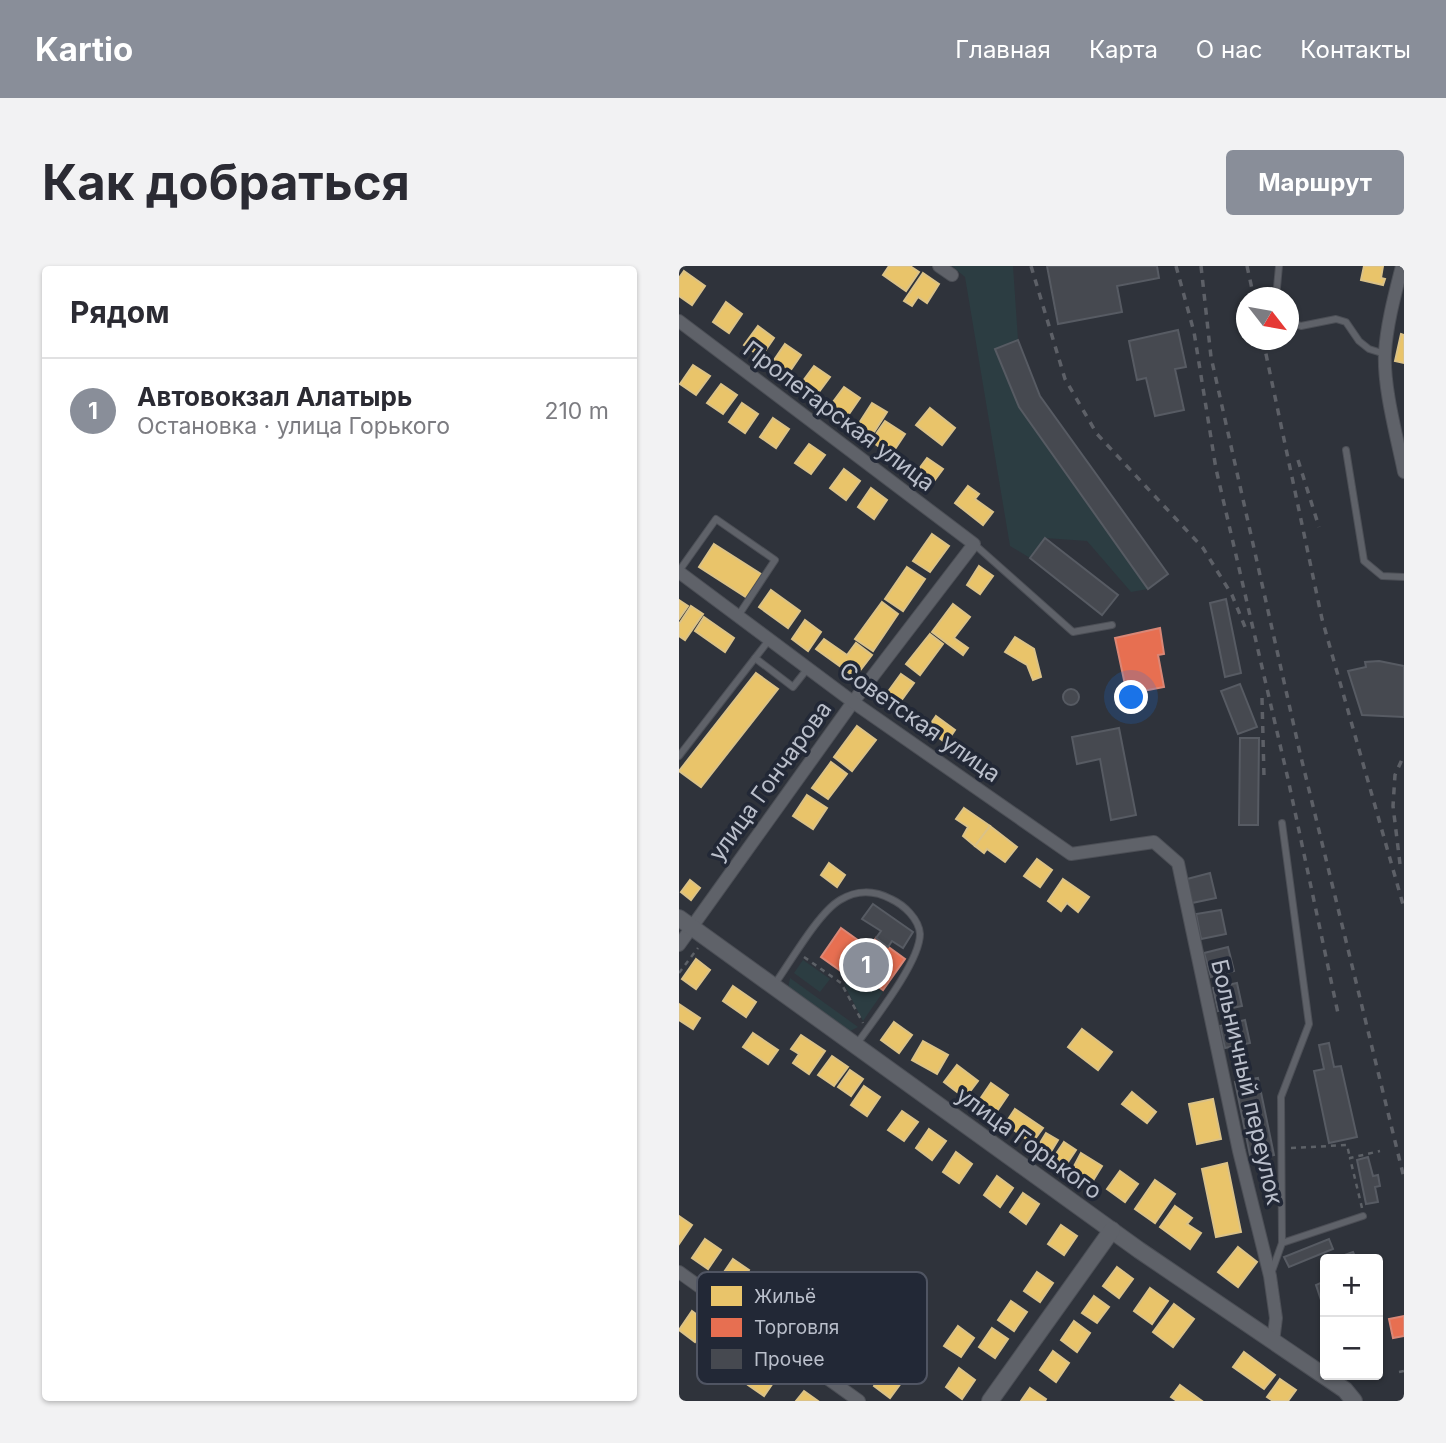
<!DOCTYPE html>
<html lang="ru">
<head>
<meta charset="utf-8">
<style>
	:root { --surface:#fff; --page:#f2f2f3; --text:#2b2b33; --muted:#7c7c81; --line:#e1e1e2; --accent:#898e99 }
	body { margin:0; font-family:Inter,sans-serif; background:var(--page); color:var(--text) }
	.controls { position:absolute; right:21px; bottom:21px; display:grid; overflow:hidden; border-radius:7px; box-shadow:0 2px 5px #0004 }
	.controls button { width:63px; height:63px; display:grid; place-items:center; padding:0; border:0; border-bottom:2px solid var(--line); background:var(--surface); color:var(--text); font:35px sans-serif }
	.compass { position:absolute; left:557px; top:21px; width:63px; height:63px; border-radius:50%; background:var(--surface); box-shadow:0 2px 5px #0004; rotate:121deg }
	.you { position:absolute; left:453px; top:432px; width:24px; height:24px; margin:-18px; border:5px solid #fff; border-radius:50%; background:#1a73e8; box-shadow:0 0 0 10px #1a73e833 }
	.badge { display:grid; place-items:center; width:46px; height:46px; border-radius:50%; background:var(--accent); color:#fff; font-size:23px; font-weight:700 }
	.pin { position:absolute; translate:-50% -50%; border:4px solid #fff; box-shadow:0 2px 7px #0006 }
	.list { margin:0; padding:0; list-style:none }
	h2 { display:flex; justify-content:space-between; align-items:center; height:91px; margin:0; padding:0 28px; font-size:30px }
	h2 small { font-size:23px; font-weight:400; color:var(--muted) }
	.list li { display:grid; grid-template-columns:46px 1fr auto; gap:21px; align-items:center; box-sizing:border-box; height:105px; padding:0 28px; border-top:2px solid var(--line) }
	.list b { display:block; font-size:26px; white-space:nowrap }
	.list p { margin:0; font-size:23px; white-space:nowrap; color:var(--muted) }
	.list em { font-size:23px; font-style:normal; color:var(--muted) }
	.map { position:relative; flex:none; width:725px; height:1135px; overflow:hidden; border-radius:7px }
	header { display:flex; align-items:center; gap:42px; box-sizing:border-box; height:98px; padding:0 35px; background:var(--accent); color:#fff }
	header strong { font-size:33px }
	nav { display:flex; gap:38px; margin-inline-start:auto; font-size:24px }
	.intro { display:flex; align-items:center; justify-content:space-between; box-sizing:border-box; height:168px; padding:0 42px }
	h1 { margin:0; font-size:49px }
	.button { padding:18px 32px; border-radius:7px; background:var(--accent); color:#fff; font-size:24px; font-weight:700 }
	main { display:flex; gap:42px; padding:0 42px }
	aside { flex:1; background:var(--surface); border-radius:7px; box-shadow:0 2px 5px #0004 }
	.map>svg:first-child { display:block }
	.green { fill:#2c3d42 }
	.homes { fill:#e9c46a; stroke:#dbc287; stroke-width:2 }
	.shops { fill:#e76f51; stroke:#da8776; stroke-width:2 }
	.building { fill:#464950; stroke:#575b63; stroke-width:2 }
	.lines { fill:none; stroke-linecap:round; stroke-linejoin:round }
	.service-casing { stroke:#4c4f56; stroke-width:8 }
	.minor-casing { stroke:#4c4f56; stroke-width:14 }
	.tertiary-casing { stroke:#4c4f56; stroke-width:18 }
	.path { stroke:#5d6167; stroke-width:2.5; stroke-dasharray:5 5; stroke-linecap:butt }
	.service { stroke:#5f6269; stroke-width:6 }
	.minor { stroke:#5f6269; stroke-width:12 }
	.tertiary { stroke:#5f6269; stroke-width:16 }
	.rail { stroke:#5d6067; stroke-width:3.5; stroke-dasharray:7 7; stroke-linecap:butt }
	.labels { text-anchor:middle; stroke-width:7; stroke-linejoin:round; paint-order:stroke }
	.street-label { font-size:23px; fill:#babfcb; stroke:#222836 }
	.key { fill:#222836; stroke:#505563; stroke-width:2 }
	.key-label { font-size:19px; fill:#babfcb }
</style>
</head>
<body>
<header>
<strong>Kartio</strong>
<nav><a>Главная</a><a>Карта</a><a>О нас</a><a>Контакты</a></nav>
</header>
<div class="intro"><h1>Как добраться</h1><a class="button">Маршрут</a></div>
<main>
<aside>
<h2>Рядом<small></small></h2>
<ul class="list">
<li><span class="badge">1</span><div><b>Автовокзал Алатырь</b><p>Остановка · улица Горького</p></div><em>210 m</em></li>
</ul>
</aside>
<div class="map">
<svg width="725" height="1135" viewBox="0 0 725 1135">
	<rect width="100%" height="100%" fill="#2f333b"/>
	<g class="green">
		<polygon points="273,0 334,0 339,74 317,83 469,323 452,326 408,275 366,272 351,292 331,280 286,11"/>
		<polygon points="124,694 151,713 141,726 115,707"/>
		<polygon points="179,709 204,726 184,755 165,718 168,713 173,716"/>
		<polygon points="111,712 179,761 169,766 109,722"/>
	</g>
	<g class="homes">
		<polygon points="210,0 231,0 240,6 227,25 204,9"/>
		<polygon points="685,0 704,0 702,12 706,13 704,19 682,14"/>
		<polygon points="5,5 26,20 13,39 0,30 0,12"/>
		<polygon points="244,7 260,18 248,37 239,31 233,40 225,35"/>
		<polygon points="47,36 63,48 50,67 34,56"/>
		<polygon points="79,60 95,72 82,91 65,79"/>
		<polygon points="722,68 725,69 725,97 716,95"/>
		<polygon points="106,78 122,89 109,108 93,97"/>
		<polygon points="14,99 31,110 17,129 1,118"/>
		<polygon points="135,100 151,111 137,130 121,119"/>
		<polygon points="42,118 58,129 44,148 28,137"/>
		<polygon points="165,121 181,132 168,151 151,140"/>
		<polygon points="63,137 79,148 66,167 50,156"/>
		<polygon points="193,137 208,146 192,171 177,162"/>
		<polygon points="251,142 276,162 263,179 237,159"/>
		<polygon points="94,152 110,163 97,182 81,171"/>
		<polygon points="206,155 226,168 212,189 192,175"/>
		<polygon points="130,178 146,189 132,208 116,197"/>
		<polygon points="248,192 264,203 250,222 234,211"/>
		<polygon points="165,203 181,215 167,234 151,222"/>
		<polygon points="289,220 300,228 296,233 314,246 304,259 276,237"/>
		<polygon points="192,222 208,234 195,253 179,241"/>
		<polygon points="253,268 270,280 251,306 234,295"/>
		<polygon points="35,278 85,310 70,333 20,301"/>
		<polygon points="300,300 314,310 301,328 288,319"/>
		<polygon points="228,301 246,313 224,345 206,333"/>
		<polygon points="92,324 121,345 109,362 80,341"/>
		<polygon points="0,334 9,340 0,353"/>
		<polygon points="203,336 219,348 194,385 176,373"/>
		<polygon points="274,338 291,351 275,372 289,382 284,389 253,366"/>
		<polygon points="12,340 24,348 6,374 0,370 0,358"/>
		<polygon points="25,351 55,372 46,386 16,365"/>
		<polygon points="126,354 142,366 129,385 113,373"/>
		<polygon points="251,368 264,378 241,409 227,398"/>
		<polygon points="336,371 355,383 362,411 354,414 348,399 326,386"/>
		<polygon points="145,373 168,389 177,377 193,389 176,411 137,383"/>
		<polygon points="77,407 99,423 22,521 0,505"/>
		<polygon points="222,408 235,417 216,443 203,434"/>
		<polygon points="257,450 276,464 267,477 248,463"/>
		<polygon points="178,460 197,474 173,505 155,491"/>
		<polygon points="152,496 168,508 149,533 133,522"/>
		<polygon points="128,529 148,542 134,563 114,550"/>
		<polygon points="285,542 311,560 296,580 284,570 289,561 277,553"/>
		<polygon points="311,560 338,581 326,596 308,583 305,587 296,580"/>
		<polygon points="358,593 373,604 361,621 345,610"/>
		<polygon points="150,597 166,609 158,621 142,609"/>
		<polygon points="384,613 410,631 399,646 388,637 382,645 369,635"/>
		<polygon points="11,614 21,622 12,634 2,626"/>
		<polygon points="17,693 31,704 17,723 3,713"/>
		<polygon points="54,720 77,736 67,751 44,735"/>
		<polygon points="0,738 21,752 14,763 0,754"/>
		<polygon points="215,756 233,769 220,787 202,774"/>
		<polygon points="403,763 433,786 419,804 389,781"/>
		<polygon points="74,767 99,784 89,798 64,781"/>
		<polygon points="122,769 146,785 130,808 114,797 120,788 112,783"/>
		<polygon points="244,775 269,789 258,808 233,794"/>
		<polygon points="153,790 169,801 155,820 139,809"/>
		<polygon points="278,799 299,815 286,832 265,816"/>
		<polygon points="171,804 184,813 172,830 159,821"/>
		<polygon points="312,817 329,829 314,851 297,839"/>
		<polygon points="185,820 201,831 188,850 172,839"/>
		<polygon points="453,826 477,846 468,857 443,838"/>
		<polygon points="534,833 542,873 518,878 510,838"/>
		<polygon points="336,843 364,862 353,877 326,858"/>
		<polygon points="223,845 239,856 225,875 209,864"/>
		<polygon points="250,863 267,875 253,894 237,882"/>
		<polygon points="367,867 379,874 370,889 358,882"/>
		<polygon points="385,876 397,884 387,899 375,891"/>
		<polygon points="277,886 293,898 280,917 264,906"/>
		<polygon points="402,887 423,900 412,918 392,906"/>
		<polygon points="548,897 562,966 537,971 523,903"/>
		<polygon points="441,905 459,918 446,936 428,923"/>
		<polygon points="318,910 334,922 321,941 305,929"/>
		<polygon points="476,914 496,928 476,957 456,943"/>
		<polygon points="344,927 360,938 347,958 331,946"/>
		<polygon points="496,940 513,952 508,958 522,967 511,983 481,961"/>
		<polygon points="0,950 13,959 0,978"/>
		<polygon points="382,959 398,970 385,989 369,978"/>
		<polygon points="26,973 42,984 29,1003 13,992"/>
		<polygon points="559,981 578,996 559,1021 539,1006"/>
		<polygon points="54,993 70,1004 57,1023 41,1012"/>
		<polygon points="438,1001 454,1013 440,1032 424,1020"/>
		<polygon points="358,1006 374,1017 361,1036 345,1025"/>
		<polygon points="471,1022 489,1035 473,1058 455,1045"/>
		<polygon points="415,1030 430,1041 418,1057 403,1047"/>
		<polygon points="332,1035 348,1046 335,1065 319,1054"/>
		<polygon points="495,1038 515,1053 494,1081 474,1066"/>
		<polygon points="13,1045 29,1057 16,1076 0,1064"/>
		<polygon points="395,1055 411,1067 398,1086 382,1074"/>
		<polygon points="279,1060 295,1072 282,1091 265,1080"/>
		<polygon points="313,1062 329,1073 316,1092 300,1081"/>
		<polygon points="374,1085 390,1097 377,1116 361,1104"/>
		<polygon points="565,1086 596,1109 585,1123 554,1101"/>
		<polygon points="82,1100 98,1111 85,1130 69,1119"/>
		<polygon points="208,1101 225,1113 211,1132 195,1120"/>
		<polygon points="280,1102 296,1114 283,1133 267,1121"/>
		<polygon points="601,1113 617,1124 609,1135 594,1135 588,1131"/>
		<polygon points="501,1119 523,1135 498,1135 492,1131"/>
		<polygon points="351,1122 367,1133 366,1135 342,1135"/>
		<polygon points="125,1125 139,1135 117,1135"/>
	</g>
	<g class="shops">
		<polygon points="481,362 485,388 479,389 485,421 448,428 436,372"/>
		<polygon points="162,662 190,682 197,672 226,693 204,724 178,706 173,713 142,691"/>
		<polygon points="725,1050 725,1070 714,1072 710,1053"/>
	</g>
	<g class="building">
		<polygon points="368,0 478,0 480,12 438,20 443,46 379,58"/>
		<polygon points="499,64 507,101 496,103 505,144 476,150 467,112 458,114 450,75"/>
		<polygon points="339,74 361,130 489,308 469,323 340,141 316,83"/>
		<polygon points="366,272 439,329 423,349 351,292"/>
		<polygon points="547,333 562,407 546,411 531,337"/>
		<polygon points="700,395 725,400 725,451 683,449 669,405 687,401 686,396"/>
		<polygon points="561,418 578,461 559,468 542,425"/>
		<circle cx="392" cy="431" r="8"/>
		<polygon points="440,462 457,549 432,554 421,493 398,498 393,471"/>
		<polygon points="561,472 580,472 579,559 560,559"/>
		<polygon points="531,607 537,632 513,637 508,613"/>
		<polygon points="194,638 234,666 224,682 213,675 209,681 197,672 202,665 183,653"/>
		<polygon points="542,644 547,668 522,673 517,648"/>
		<polygon points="549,681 555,705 532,711 525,687"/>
		<polygon points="558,717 563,740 539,745 534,722"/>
		<polygon points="566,754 571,777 546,782 541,760"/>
		<polygon points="650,777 655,801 662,800 678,871 650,877 635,805 645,803 640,779"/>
		<polygon points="579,812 595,889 572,894 556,816"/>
		<polygon points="689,891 694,910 699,909 701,920 696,921 699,936 687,938 678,894"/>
		<polygon points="650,973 654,983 610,1001 605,991"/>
		<polygon points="674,986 677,993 657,993 657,992"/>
		<polygon points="646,1015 646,1033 642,1034 637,1019"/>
	</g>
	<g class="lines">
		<defs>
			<g id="service">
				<polyline points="597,32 600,0"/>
				<polyline points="610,56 622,60 657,53 667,56 680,75 690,83 706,88"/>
				<polyline points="667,184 685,295 703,310 725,311"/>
				<polyline points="295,278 394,366 433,359"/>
				<polyline points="0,305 37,253 96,294 59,350"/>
				<polyline points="76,392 90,374"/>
				<polyline points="0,490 76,392 114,421 129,402"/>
				<path d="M95,719C111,697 139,647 161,634C177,624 195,624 212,633C225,639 240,653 241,668C241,696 194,755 177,779"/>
				<polyline points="603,977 684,950"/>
				<polyline points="593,1005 603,977 602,831 630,758 603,557"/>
			</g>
			<g id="minor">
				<polyline points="260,0 273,9"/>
				<path d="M723,0C716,28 708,57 706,86C704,121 718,171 725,206"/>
				<polyline points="0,55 295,278 174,436 0,679"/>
				<polyline points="0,306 174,436 392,588 475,576 499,597 560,885 591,1010 597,1052 594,1076"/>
				<polyline points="0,1006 180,1135"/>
			</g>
			<g id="tertiary">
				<polyline points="0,652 460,984 666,1124 675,1135"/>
				<polyline points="311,1135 433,964"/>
			</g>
		</defs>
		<use href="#service" class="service-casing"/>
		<use href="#minor" class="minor-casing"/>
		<use href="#tertiary" class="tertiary-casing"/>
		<g class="path">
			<polyline points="125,691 162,717 184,757"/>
			<polyline points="0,707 19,682"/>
			<polyline points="612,882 668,879 671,892"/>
			<polyline points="683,942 671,892 701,885"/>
			<polyline points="720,1106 725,1105"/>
		</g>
		<use href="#service" class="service"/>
		<use href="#minor" class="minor"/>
		<use href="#tertiary" class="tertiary"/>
		<g class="rail">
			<polyline points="352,0 386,113 418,168 524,282 553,329 566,361"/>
			<polyline points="497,0 515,66 537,203 609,513 660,752"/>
			<polyline points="522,0 532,91 621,487 725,912"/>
			<polyline points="568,0 575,32"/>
			<polyline points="584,74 643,353 725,642"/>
			<polyline points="619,194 640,261"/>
			<polyline points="583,432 585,511"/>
			<polyline points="721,598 714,540 716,509 725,489"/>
		</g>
	</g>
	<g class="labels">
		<g class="street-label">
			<text transform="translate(160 150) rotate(37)" y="8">Пролетарская улица</text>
			<text transform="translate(241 456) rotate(35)" y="8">Советская улица</text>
			<text transform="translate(91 515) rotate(-54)" y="8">улица Гончарова</text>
			<text transform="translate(568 816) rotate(77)" y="8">Больничный переулок</text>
			<text transform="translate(350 877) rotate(36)" y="8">улица Горького</text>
		</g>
	</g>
	<rect x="18" y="1006" width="230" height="112" rx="10" class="key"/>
	<rect x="32" y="1020" width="31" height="20" fill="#e9c46a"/>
	<rect x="32" y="1052" width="31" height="19" fill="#e76f51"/>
	<rect x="32" y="1083" width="31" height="20" fill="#464950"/>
	<g class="key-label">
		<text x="75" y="1037">Жильё</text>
		<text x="75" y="1068">Торговля</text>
		<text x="75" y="1100">Прочее</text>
	</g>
</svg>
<div class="controls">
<button>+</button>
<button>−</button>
</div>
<svg class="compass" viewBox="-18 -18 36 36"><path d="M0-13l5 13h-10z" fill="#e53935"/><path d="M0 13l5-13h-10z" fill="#7c7c81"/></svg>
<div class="you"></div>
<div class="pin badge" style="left:187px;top:699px">1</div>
</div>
</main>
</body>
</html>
